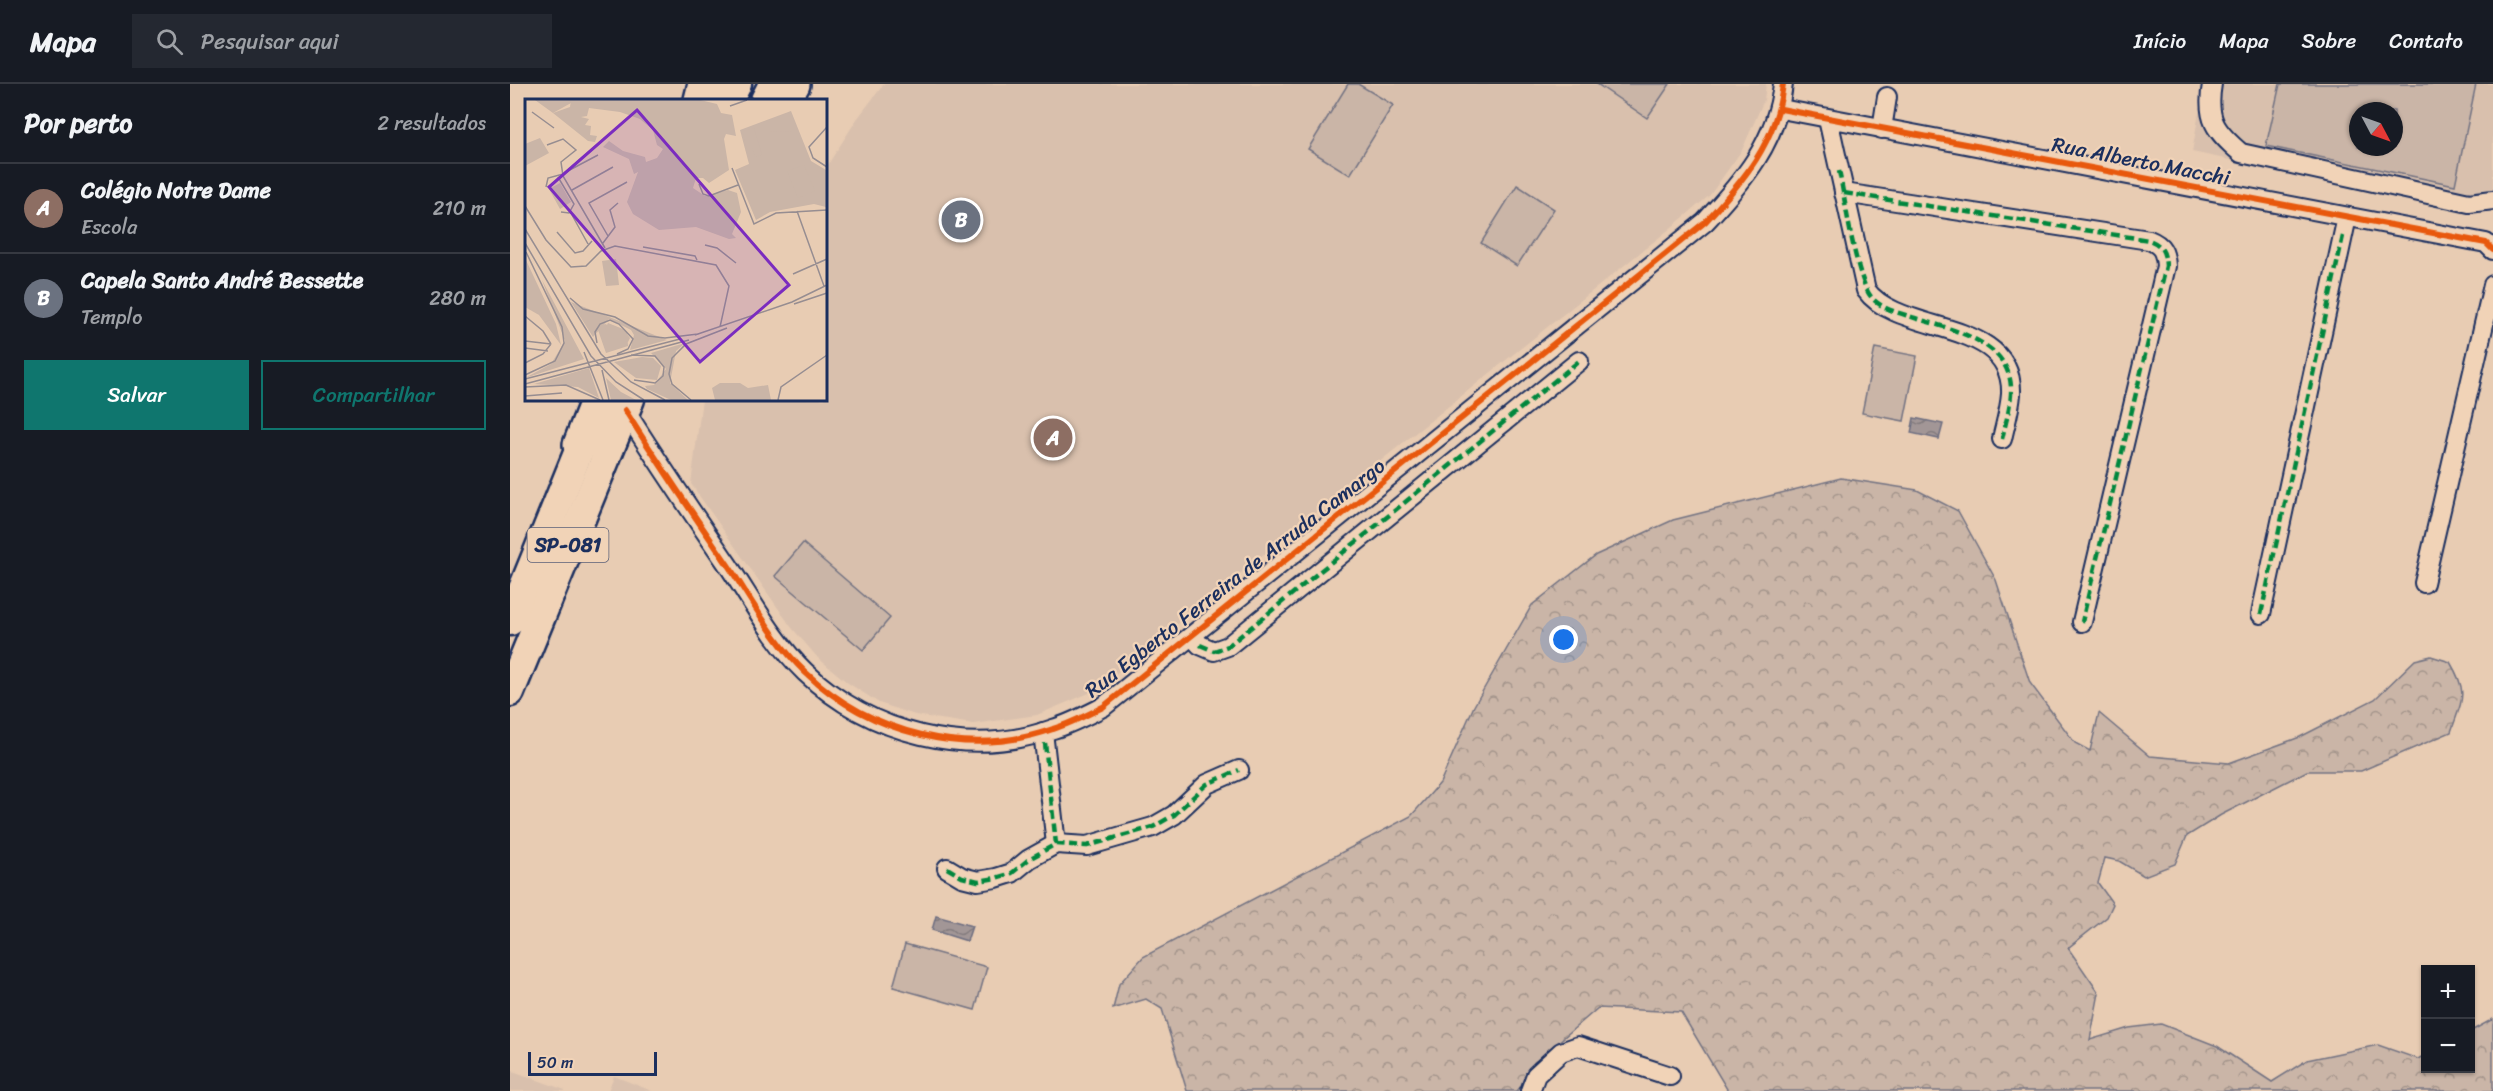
<!DOCTYPE html>
<html lang="pt">
<head>
<meta charset="utf-8">
<style>
	:root { --surface:#171b24; --page:#242831; --text:#f1f3f6; --muted:#9ea1a6; --line:#363941; --accent:#0f766e }
	body { margin:0; font-family:Sriracha,sans-serif; background:var(--page); color:var(--text) }
	.controls { position:absolute; right:18px; bottom:18px; display:grid; overflow:hidden; border-radius:0px; box-shadow:0 2px 4px #0004 }
	.controls button { width:54px; height:54px; display:grid; place-items:center; padding:0; border:0; border-bottom:2px solid var(--line); background:var(--surface); color:var(--text); font:30px sans-serif }
	.compass { position:absolute; left:1839px; top:18px; width:54px; height:54px; border-radius:50%; background:var(--surface); box-shadow:0 2px 4px #0004; rotate:131deg }
	.scale { position:absolute; left:18px; bottom:15px; width:129px; box-sizing:border-box; padding-left:6px; border:3px solid #1b2f5e; border-top:0; font-size:16px; line-height:21px; white-space:nowrap; color:#1b2f5e; -webkit-text-stroke:4px #f1d3b7; paint-order:stroke }
	.you { position:absolute; left:1054px; top:556px; width:21px; height:21px; margin:-15px; border:4px solid #fff; border-radius:50%; background:#1a73e8; box-shadow:0 0 0 9px #1a73e833 }
	.badge { display:grid; place-items:center; width:39px; height:39px; border-radius:50%; background:var(--accent); color:#fff; font-size:20px; font-weight:700 }
	.pin { position:absolute; translate:-50% -50%; border:3px solid #fff; box-shadow:0 2px 6px #0006 }
	.list { margin:0; padding:0; list-style:none }
	h2 { display:flex; justify-content:space-between; align-items:center; height:78px; margin:0; padding:0 24px; font-size:26px }
	h2 small { font-size:20px; font-weight:400; color:var(--muted) }
	.list li { display:grid; grid-template-columns:39px 1fr auto; gap:18px; align-items:center; box-sizing:border-box; height:90px; padding:0 24px; border-top:2px solid var(--line) }
	.list b { display:block; font-size:22px; white-space:nowrap }
	.list p { margin:0; font-size:20px; white-space:nowrap; color:var(--muted) }
	.list em { font-size:20px; font-style:normal; color:var(--muted) }
	.actions { display:flex; gap:12px; padding:18px 24px }
	.actions a { flex:1; padding:14px 0; border:2px solid var(--accent); border-radius:0px; text-align:center; font-size:21px; color:var(--accent) }
	.actions .main { background:var(--accent); color:#fff }
	.icon { flex:none; width:33px; height:33px; fill:none; stroke:currentColor; stroke-width:2; stroke-linecap:round; stroke-linejoin:round }
	.map { position:relative; flex:none; width:1983px; height:1007px; overflow:hidden }
	header { display:flex; align-items:center; gap:36px; box-sizing:border-box; height:84px; padding:0 30px; background:var(--surface); border-bottom:2px solid var(--line) }
	header strong { font-size:28px }
	nav { display:flex; gap:33px; margin-inline-start:auto; font-size:21px }
	.search { width:420px; height:54px; background:var(--page); display:flex; align-items:center; gap:15px; box-sizing:border-box; padding:0 21px; border-radius:0px; color:var(--muted); font-size:22px }
	main { display:flex }
	aside { flex:1; background:var(--surface) }
	.map>svg:first-child { display:block }
	.built { fill:#d9c0ad; fill-rule:evenodd }
	.forest { fill:url(#forest-crowns); stroke:#727282; stroke-width:1.5 }
	.garden { fill:#cab5a7; stroke:#727282; stroke-width:1.5; fill-rule:evenodd }
	.water { fill:url(#water-waves); stroke:#6c6d80; stroke-width:1.5 }
	.lines { fill:none; stroke-linecap:round; stroke-linejoin:round }
	.minor-casing { stroke:#1b2f5e; stroke-width:22 }
	.primary-casing { stroke:#1b2f5e; stroke-width:33 }
	.motorway-casing { stroke:#1b2f5e; stroke-width:38 }
	.minor { stroke:#f1d3b7; stroke-width:18 }
	.primary { stroke:#f1d3b7; stroke-width:28 }
	.motorway { stroke:#f1d3b7; stroke-width:33 }
	.quiet { stroke:#00873e; stroke-width:4.5; stroke-dasharray:9 4.5; stroke-linecap:butt }
	.cycleway-casing { stroke:#f1d3b7; stroke-width:10 }
	.cycleway { stroke:#e8590c; stroke-width:6 }
	.labels { text-anchor:middle; stroke-width:4.5; stroke-linejoin:round; paint-order:stroke }
	.shield { fill:#f1d3b7; stroke:#5b6079; stroke-width:1.5 }
	.shield-label { font-size:20px; font-weight:bold; fill:#1b2f5e }
	.street-label { font-size:21px; fill:#1b2f5e; stroke:#f1d3b7 }
	.inset-road { fill:none; stroke:#968d91; stroke-width:1.5 }
	.view { fill:#7b2cbf; fill-opacity:0.15; stroke:#7b2cbf; stroke-width:3 }
	.inset-edge { fill:none; stroke:#1b2f5e; stroke-width:3 }
</style>
</head>
<body>
<header>
<strong>Mapa</strong>
<div class="search"><svg class="icon" aria-label="search" viewBox="0 0 24 24"><circle cx="10" cy="10" r="6"/><path d="M15 15l6 6"/></svg>Pesquisar aqui</div>
<nav><a>Início</a><a>Mapa</a><a>Sobre</a><a>Contato</a></nav>
</header>
<main>
<aside>
<h2>Por perto<small>2 resultados</small></h2>
<ul class="list">
<li><span class="badge" style="background:#8d6e63">A</span><div><b>Colégio Notre Dame</b><p>Escola</p></div><em>210 m</em></li>
<li><span class="badge" style="background:#6b7280">B</span><div><b>Capela Santo André Bessette</b><p>Templo</p></div><em>280 m</em></li>
</ul>
<div class="actions"><a class="main">Salvar</a><a>Compartilhar</a></div>
</aside>
<div class="map">
<svg width="1983" height="1007" viewBox="0 0 1983 1007">
	<defs>
		<pattern id="forest-crowns" width="20" height="18" patternUnits="userSpaceOnUse" patternTransform="scale(1.5)"><rect width="20" height="18" fill="#cab5a7"/><path d="M2 6a3 3 0 1 1 6 0M12 15a3 3 0 1 1 6 0" fill="none" stroke="#a3948b"/></pattern>
		<pattern id="water-waves" width="16" height="10" patternUnits="userSpaceOnUse" patternTransform="scale(1.5)"><rect width="16" height="10" fill="#a29696"/><path d="M0 5q4-4 8 0t8 0" fill="none" stroke="#837b7e"/></pattern>
	</defs>
	<rect width="100%" height="100%" fill="#e8ccb3"/>
	<filter id="ink" filterUnits="userSpaceOnUse"><feTurbulence type="fractalNoise" baseFrequency=".0167" numOctaves="2"/><feDisplacementMap in="SourceGraphic" scale="12" xChannelSelector="R" yChannelSelector="G"/><feConvolveMatrix kernelMatrix="1 2 1 2 8 2 1 2 1" color-interpolation-filters="sRGB"/></filter>
	<g filter="url(#ink)">
		<g class="built">
			<polygon points="374,0 1256,0 1254,16 1232,66 1200,111 1162,143 584,607 527,631 463,640 405,631 369,619 338,599 308,574 282,544 181,400 192,315 315,315 315,85 347,35"/>
			<path d="M1694,0H1983V127L1972,129L1682,68ZM1848,27H1884V63H1848Z"/>
			<polygon points="0,986 55,1006 55,1007 0,1007"/>
			<polygon points="104,992 142,1007 98,1007"/>
		</g>
		<path class="forest" d="M1331,394L1407,406L1448,427L1486,496L1520,599L1565,659L1580,667L1589,629L1640,672L1719,679L1790,653L1865,615L1905,576L1921,572L1940,578C1959,610 1952,615 1941,648L1851,687H1797L1711,731L1677,752L1665,780L1634,792L1609,777L1595,774L1588,799L1603,820L1597,833L1558,864L1589,909L1580,956L1619,944L1651,940L1707,962L1762,998L1797,976L1868,961L1908,975L1915,971L1916,984H1960L1961,947L1983,935V1007H1216L1217,1005L1171,928L1088,924L1046,960L1007,1007H677L652,925L636,915L603,925L609,900L633,873L901,732L930,699L964,622L1022,521L1086,471L1163,436Z"/>
		<g class="garden">
			<polygon points="838,0 848,0 883,21 840,91 798,65"/>
			<polygon points="1087,0 1160,0 1137,34"/>
			<path d="M1770,0H1966L1945,101L1756,62ZM1848,27H1884V63H1848Z"/>
			<polygon points="1007,101 1044,125 1007,182 971,159"/>
			<polygon points="1365,264 1407,272 1394,337 1352,329"/>
			<polygon points="293,459 380,534 353,566 265,492"/>
			<polygon points="395,860 477,883 465,926 383,903"/>
		</g>
		<g class="water">
			<polygon points="1404,334 1433,340 1429,355 1401,349"/>
			<polygon points="426,832 462,842 457,857 422,846"/>
		</g>
		<g class="lines">
			<defs>
				<g id="minor">
					<path d="M1702,0C1696,35 1705,47 1731,69L1959,119L1983,116"/>
					<polyline points="1271,25 1976,159 1983,166"/>
					<path d="M1318,35L1356,206C1389,252 1504,233 1501,310C1500,325 1495,341 1492,355"/>
					<polyline points="1372,45 1377,13"/>
					<path d="M1334,109L1639,156C1652,161 1655,168 1656,182L1572,538"/>
					<path d="M115,326C148,379 183,430 218,481C242,517 264,558 295,588C360,650 458,675 543,645C560,640 577,631 593,623L1195,138C1233,97 1267,58 1273,0"/>
					<polyline points="1914,499 1983,201"/>
					<polyline points="1751,530 1837,133"/>
					<polyline points="682,552 690,561 704,567 718,562 1069,277"/>
					<polyline points="533,648 546,760"/>
					<polyline points="437,784 452,793 468,797 486,794 502,789 519,775 546,760 577,762 643,743 664,731 697,700 729,686"/>
					<polyline points="1020,1007 1026,991 1051,968 1068,962 1160,992"/>
				</g>
				<g id="primary">
					<polyline points="219,16 227,0"/>
					<polyline points="255,16 263,0"/>
					<polyline points="0,537 79,342"/>
					<polyline points="0,608 120,315"/>
				</g>
				<g id="motorway">
					<polyline points="191,16 195,0"/>
					<polyline points="273,16 283,0"/>
					<polyline points="70,361 88,315"/>
				</g>
			</defs>
			<use href="#minor" class="minor-casing"/>
			<use href="#primary" class="primary-casing"/>
			<use href="#motorway" class="motorway-casing"/>
			<use href="#minor" class="minor"/>
			<use href="#primary" class="primary"/>
			<use href="#motorway" class="motorway"/>
			<g class="quiet">
				<path d="M1329,87C1335,114 1346,199 1363,215C1374,226 1390,229 1405,234C1443,246 1504,258 1501,310C1500,325 1495,341 1492,355"/>
				<path d="M1334,109L1639,156C1652,161 1655,168 1656,182L1572,538"/>
				<polyline points="1751,530 1833,152"/>
				<polyline points="690,561 704,567 718,562 1069,277"/>
				<polyline points="535,659 546,760"/>
				<polyline points="437,784 452,793 468,797 486,794 502,789 519,775 546,760 577,762 643,743 664,731 697,700 729,686"/>
			</g>
			<defs>
				<g id="cycleway">
					<polyline points="1271,25 1976,159 1983,166"/>
					<path d="M115,326C148,379 183,430 218,481C242,517 264,558 295,588C360,650 458,675 543,645C560,640 577,631 593,623L1195,138C1233,97 1267,58 1273,0"/>
				</g>
			</defs>
			<use href="#cycleway" class="cycleway-casing"/>
			<use href="#cycleway" class="cycleway"/>
		</g>
	</g>
	<g class="labels">
		<rect class="shield" x="17.5" y="444" width="81" height="34" rx="4.5"/>
		<g class="shield-label">
			<text x="58" y="468">SP-081</text>
		</g>
		<g class="street-label">
			<text transform="translate(1631 77) rotate(11)" y="7">Rua Alberto Macchi</text>
			<text transform="translate(725 494) rotate(-38)" y="7">Rua Egberto Ferreira de Arruda Camargo</text>
		</g>
	</g>
	<g transform="translate(15 15)">
		<rect width="302" height="302" fill="#e8ccb3"/>
		<path d="M10,1H46V4L28,14ZM17,181L59,260L0,279L26,265L40,242ZM46,203L97,223L142,241L105,251L109,236L106,231L84,220L68,238ZM80,225L102,233L103,247L81,254L73,231ZM160,244L151,252L145,284L163,301H146L122,290L120,287L129,286L141,270L126,254ZM117,258L128,259L136,267L132,281L111,279L89,263ZM64,269L74,299L53,288L9,285ZM81,279L96,293L111,301H86Z" fill="#cab5a7"/>
		<path d="M46,1H175L192,5L196,14L207,16L211,37L201,35L199,40L204,71L184,84L178,79H171L168,89L180,97L203,91L212,94L216,113L207,135L211,139L204,140L171,128L134,131L108,115L102,103L113,73L109,75L104,60L78,48L84,42L98,52L120,58L121,63L132,59L138,50L132,46L128,31L115,20L95,13L64,9L62,17L56,18L64,20L60,26L66,27L65,36L72,37L70,43L63,42L28,14L45,8ZM0,159L31,225L36,246L14,216L0,208ZM83,224L98,230L105,239L103,243L87,239L80,230ZM195,284H215L223,289L243,286L246,301H190L187,289Z" fill="#cab5a7"/>
		<path d="M266,12L286,62L301,71V108L289,105L245,113L231,121L210,71L224,65L215,31Z" fill="#cab5a7"/>
		<path d="M245,20H267V32L245,33ZM229,29L237,56L230,58L227,49L222,50L217,32ZM15,39L24,54L0,67V45ZM279,66L290,92L273,99L262,72ZM35,84L46,103L35,110L24,90ZM91,160L94,186L81,187L77,162Z" fill="#cab5a7"/>
		<path class="inset-road" d="M205,7L222,1M7,13L29,29M302,28L284,48L288,59L302,68M22,46L38,40L51,51L36,63L38,77L80,149M207,69L229,125L251,114L302,111M39,74L73,56M33,78L49,105L44,114L36,113M174,85L178,95L184,97L213,86M21,88L23,79L38,75M47,91L88,68M0,107L21,141L46,168L61,167L76,152L90,147L191,166L204,187L195,228M272,112L299,187M47,116L63,145M0,130L76,255L106,283L140,301M32,133L50,154L58,152L67,142M83,137L64,104L102,83M0,144L66,257L91,283L119,301M78,144L90,128L85,111L93,104M180,146L192,149L211,164M118,148L170,157L172,161M268,175L302,160M45,199L58,210L90,218L123,237L140,239L173,235M269,205L302,194M0,217L18,232L26,245M170,236L267,203L302,186M0,242L26,245M72,244L70,233L75,225L85,221L94,225L108,240L103,250L92,255M0,249L23,252M59,253L78,301M106,256L130,257L139,268L138,277L130,284L109,281M0,264L18,255L26,245M77,271L84,301M0,276L30,262L39,244L37,228L1,153M0,280L155,240M0,285L164,241M0,288L41,286L75,301M0,297L37,294M166,301L147,285L144,275L147,259L161,245L202,229M253,301L256,288L302,256"/>
		<path class="view" d="M112,11L264,186L175,263L24,88Z"/>
		<rect width="302" height="302" class="inset-edge"/>
	</g>
</svg>
<div class="controls">
<button>+</button>
<button>−</button>
</div>
<svg class="compass" viewBox="-18 -18 36 36"><path d="M0-13l5 13h-10z" fill="#e53935"/><path d="M0 13l5-13h-10z" fill="#9ea1a6"/></svg>
<div class="scale">50 m</div>
<div class="you"></div>
<div class="pin badge" style="left:543px;top:354px;background:#8d6e63">A</div>
<div class="pin badge" style="left:451px;top:136px;background:#6b7280">B</div>
</div>
</main>
</body>
</html>
